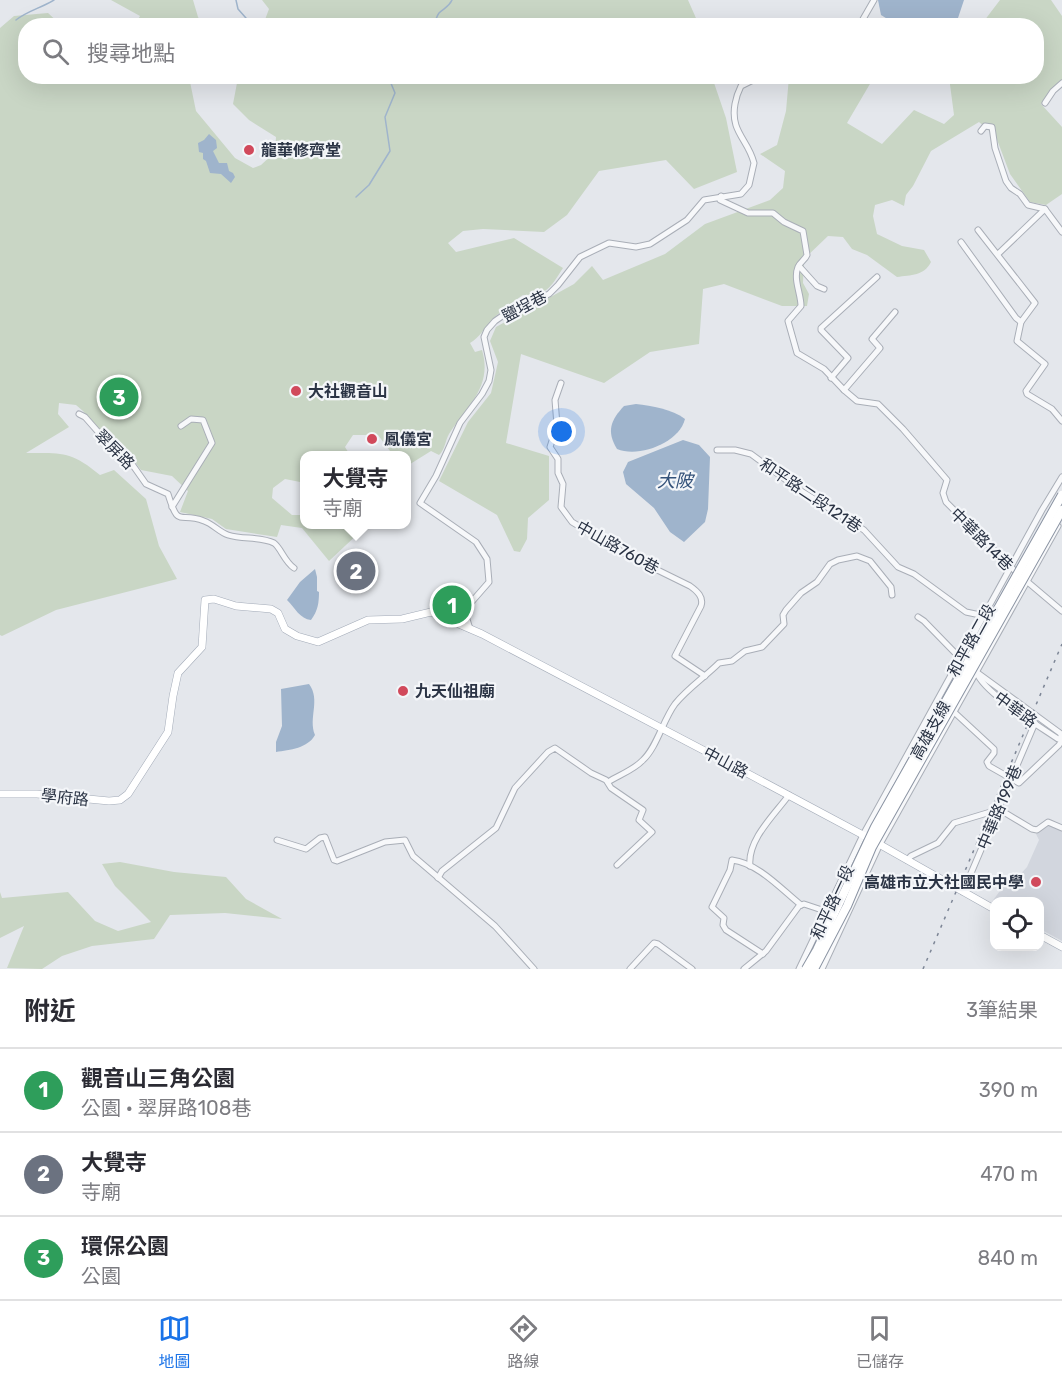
<!DOCTYPE html>
<html lang="zh-TW">
<head>
<meta charset="utf-8">
<style>
	:root { --surface:#fff; --page:#f2f2f3; --text:#2b2b33; --muted:#7c7c81; --line:#e1e1e2; --accent:#1a73e8 }
	body { margin:0; font-family:Rubik,"Noto Sans TC",sans-serif; background:var(--page); color:var(--text) }
	.controls { position:absolute; right:18px; bottom:18px; display:grid; overflow:hidden; border-radius:12px; box-shadow:0 6px 24px #0002 }
	.controls button { width:54px; height:54px; display:grid; place-items:center; padding:0; border:0; border-bottom:2px solid var(--line); background:var(--surface); color:var(--text); font:30px sans-serif }
	.you { position:absolute; left:562px; top:432px; width:21px; height:21px; margin:-15px; border:4px solid #fff; border-radius:50%; background:#1a73e8; box-shadow:0 0 0 9px #1a73e833 }
	.badge { display:grid; place-items:center; width:39px; height:39px; border-radius:50%; background:var(--accent); color:#fff; font-size:20px; font-weight:700 }
	.pin { position:absolute; translate:-50% -50%; border:3px solid #fff; box-shadow:0 2px 6px #0006 }
	.popup { position:absolute; left:300px; top:451px; width:111px; height:78px; box-sizing:border-box; display:grid; place-content:center; border-radius:12px; background:var(--surface); filter:drop-shadow(0 2px 4px #0005); font-size:20px; white-space:nowrap; color:var(--muted) }
	.popup b { font-size:22px; color:var(--text) }
	.popup::after { content:''; position:absolute; left:50%; top:100%; margin-left:-12px; border:12px solid transparent; border-top-color:var(--surface) }
	.list { margin:0; padding:0; list-style:none }
	h2 { display:flex; justify-content:space-between; align-items:center; height:78px; margin:0; padding:0 24px; font-size:26px }
	h2 small { font-size:20px; font-weight:400; color:var(--muted) }
	.list li { display:grid; grid-template-columns:39px 1fr auto; gap:18px; align-items:center; box-sizing:border-box; height:84px; padding:0 24px; border-top:2px solid var(--line) }
	.list b { display:block; font-size:22px; white-space:nowrap }
	.list p { margin:0; font-size:20px; white-space:nowrap; color:var(--muted) }
	.list em { font-size:20px; font-style:normal; color:var(--muted) }
	.icon { flex:none; width:33px; height:33px; fill:none; stroke:currentColor; stroke-width:2; stroke-linecap:round; stroke-linejoin:round }
	.map { position:relative; flex:none; width:1062px; height:969px; overflow:hidden }
	.search { position:absolute; background:var(--surface); box-shadow:0 6px 24px #0002; left:18px; right:18px; top:18px; height:66px; display:flex; align-items:center; gap:15px; box-sizing:border-box; padding:0 21px; border-radius:24px; color:var(--muted); font-size:22px }
	.sheet { height:330px; background:var(--surface) }
	nav { display:flex; justify-content:space-around; align-items:center; box-sizing:border-box; height:84px; border-top:2px solid var(--line); background:var(--surface); font-size:16px; color:var(--muted) }
	nav a { display:grid; justify-items:center; gap:3px }
	nav .on { color:var(--accent) }
	.map>svg:first-child { display:block }
	.built { fill:#d2d6de }
	.green { fill:#c9d6c5 }
	.water { fill:#9fb4cc }
	.lines { fill:none; stroke-linecap:round; stroke-linejoin:round }
	.stream { stroke:#9fb4cc; stroke-width:1.5 }
	.minor-casing { stroke:#a9aeb7; stroke-width:7 }
	.major-casing { stroke:#a3abb8; stroke-width:8 }
	.minor { stroke:#f7f8fa; stroke-width:5 }
	.major { stroke:#fff; stroke-width:7 }
	.rail { stroke:#7d8696; stroke-width:1.5; stroke-dasharray:3 6; stroke-linecap:butt }
	.highway-bridge-casing { stroke:#8b94a3; stroke-width:10; stroke-linecap:butt }
	.highway-bridge { stroke:#fff; stroke-width:8 }
	.poi-dot { fill:#d1495b; stroke:#f4f6f9; stroke-width:2 }
	.labels { text-anchor:middle; stroke-width:4.5; stroke-linejoin:round; paint-order:stroke }
	.poi-label { font-size:16px; font-weight:bold; fill:#2b3445; stroke:#f4f6f9; text-anchor:start }
	.street-label { font-size:16px; fill:#2b3445; stroke:#f4f6f9 }
	.water-label { font-size:18px; font-style:italic; fill:#34527a; stroke:#f4f6f9 }
</style>
</head>
<body>
<div class="map">
<svg width="1062" height="969" viewBox="0 0 1062 969">
	<rect width="100%" height="100%" fill="#e4e7ec"/>
	<polygon class="built" points="1047,824 1062,830 1062,941 1040,929 1040,902 994,902 994,905 991,903 1005,884 1014,881 1027,867 1039,840 1036,834"/>
	<g class="green">
		<polygon points="111,0 193,0 198,17 203,25 135,25 140,16"/>
		<polygon points="262,0 688,0 699,25 263,25 269,9"/>
		<path d="M1000,0H1051L1062,16V84L1041,104L1062,127V194L1046,205L1030,202L1010,174L996,137L979,122L931,151L913,186L906,195L904,206L892,200L875,205L873,216L877,234L902,246L924,250L931,262C924,276 911,275 897,277L867,255L852,249L843,237L828,236L804,259L803,283L809,294L807,306H782L724,284L703,289L699,344L650,352L604,383L521,354L506,443L549,456V500L528,518L527,539L520,552L514,551L497,515L439,481L468,422L491,393L498,362L490,341L496,327L574,284L592,266L603,280L665,254L705,224L770,200L783,188L785,171L760,154L777,145L786,111L789,77H874L847,123L882,144L914,110L944,124L954,115L949,77L1036,76V26L981,25Z"/>
		<path d="M48,13L61,25L26,26V76L189,77L196,111L235,158L253,168L261,165L275,152L276,137L249,120L233,104L237,83L242,77H712L726,118L737,172L694,189L666,160L599,171L567,215L544,232L483,229L463,231L448,243L456,252L514,238L563,268C552,285 546,298 523,295C511,303 500,312 490,322C483,330 480,337 470,343L475,352L482,350C493,387 467,406 449,434C445,441 445,450 439,455L431,451L407,466V456L393,455L378,435H353L345,447L350,455L305,456V483L285,479L273,488L272,498L292,515H305V524L354,525L362,530L329,561L302,528L281,525L277,537L226,529L212,519L180,512L188,491L172,476L141,470L128,453L114,446L83,411L76,405L59,403L58,414L69,427L26,453C62,453 71,451 100,475L114,470L146,499L159,546L177,579L56,610L2,636L0,635V28L14,16Z"/>
		<polygon points="120,862 174,872 226,877 246,899 282,919 225,913 170,915 154,939 92,946 62,956 42,969 7,968 24,926 0,938 0,892 2,898 68,892 95,921 118,931 151,922 115,886 102,864"/>
	</g>
	<g class="water">
		<polygon points="878,0 964,0 958,18 953,26 897,25 881,15"/>
		<polygon points="209,134 216,140 217,148 213,151 219,163 227,163 229,171 233,173 235,177 231,183 221,174 210,173 206,161 203,159 203,153 199,152 198,143 204,140"/>
		<path d="M636,404C652,406 672,409 685,419C679,443 639,458 617,449C606,431 611,420 624,406Z"/>
		<polygon points="683,440 699,445 710,457 708,509 705,522 684,542 670,532 654,508 626,484 623,472 628,462"/>
		<path d="M315,569L317,577V591L319,592C319,602 318,611 311,620C300,619 295,608 287,600L300,582Z"/>
		<path d="M309,684C321,700 308,718 315,735C308,748 290,750 276,752V742L282,726L281,689Z"/>
	</g>
	<g class="lines">
		<g class="stream">
			<polyline points="236,0 238,9 253,26"/>
			<path d="M16,20C27,11 41,8 54,0"/>
			<path d="M432,26C436,22 436,17 439,13C444,8 449,7 452,0"/>
			<polyline points="356,197 369,185 390,151 385,117 395,93 388,76"/>
		</g>
		<defs>
			<g id="minor">
				<polyline points="859,26 874,0"/>
				<polyline points="1045,103 1053,91 1062,83"/>
				<polyline points="981,131 985,126 992,127 995,148 1006,181 1011,188 1020,194 1028,205 1045,209 1062,232"/>
				<path d="M721,196L720,200L748,213H773L784,222L803,231L807,255C805,260 800,262 798,267C793,279 801,294 801,306L788,321L797,353L824,369L844,390L857,401L878,404L903,429L947,480L943,493L946,502L1017,573L1062,611"/>
				<polyline points="978,230 1035,303 1021,322 1017,341 1045,364 1026,391 1027,394 1052,409 1062,421"/>
				<polyline points="961,242 1016,318 1021,322"/>
				<polyline points="998,254 1045,209"/>
				<polyline points="799,266 817,286 824,289"/>
				<polyline points="831,378 848,358 821,330 821,328 877,277"/>
				<path d="M561,383L555,400L557,425L550,447L558,459V473L563,484L561,507L572,522L629,556L690,586C697,591 704,597 701,606L675,656L705,676"/>
				<polyline points="844,390 880,348 872,339 895,312"/>
				<path d="M79,414L85,417L114,450L127,457L146,484L168,494C179,530 179,511 204,521C213,524 219,532 228,535C243,540 260,536 274,543C281,548 284,561 294,568"/>
				<polyline points="717,450 735,450 751,454 801,491 864,530 898,567 914,574 966,612 985,616"/>
				<polyline points="172,507 212,443 203,420 191,419 181,426"/>
				<polyline points="468,607 466,616 470,629"/>
				<polyline points="918,617 924,621 961,659"/>
				<path d="M454,622L489,582L487,559L476,542L420,503L436,476L460,423L482,394L489,381L491,370L484,337L487,330L495,321L508,312L549,294L558,285L580,257L609,243L636,247L650,244L687,220L704,200L741,194L749,185L754,163C748,139 730,132 735,104C736,98 738,92 741,86L761,76"/>
				<polyline points="975,671 1060,733 1062,737"/>
				<path d="M977,673C983,692 1039,726 1058,739L1062,738"/>
				<polyline points="954,712 994,749 994,753 987,762 989,766 1019,783 1059,745 1062,740"/>
				<path d="M608,782C619,775 634,770 643,760C657,747 663,720 675,704C688,688 705,677 719,663L732,661L745,651L762,647L784,624L783,615L786,610L801,593L817,582L830,564L838,560L857,556L870,561L891,587L892,595"/>
				<polyline points="277,840 306,849 320,838 325,837 334,860 337,861 385,842 405,840 413,856 495,926 534,969"/>
				<polyline points="907,860 911,856 938,843 954,823 997,810 1002,811 1032,829 1037,830 1048,822 1062,828"/>
				<path d="M750,866C747,840 775,814 789,795"/>
				<polyline points="438,878 442,871 496,828 515,788 548,752 555,748 591,773 606,780 611,788 643,810 639,820 652,832 617,865"/>
				<polyline points="963,892 1035,723"/>
				<path d="M763,954L726,930L723,925L724,918L712,907L730,870L732,860C758,863 781,889 801,905"/>
				<polyline points="630,969 654,943 658,944 692,969"/>
				<polyline points="744,969 766,951 799,906 804,904 831,913"/>
				<polyline points="799,969 863,835 1042,510 1062,477"/>
				<polyline points="822,969 880,844 1058,526"/>
			</g>
			<g id="major">
				<polyline points="0,794 37,794 109,801 120,800 128,794 168,732 173,696 178,673 202,647 205,600 214,599 236,606 271,609 278,613 285,629 297,636 318,642 368,620 402,619 431,612 482,634 743,771 863,835 994,909"/>
				<polyline points="1040,935 1062,947"/>
			</g>
		</defs>
		<use href="#minor" class="minor-casing"/>
		<use href="#major" class="major-casing"/>
		<use href="#minor" class="minor"/>
		<use href="#major" class="major"/>
		<polyline class="rail" points="923,969 1062,644"/>
		<defs>
			<g id="highway-bridge">
				<polyline points="806,969 817,950 875,827 1062,495"/>
				<polyline points="814,969 847,906 872,847 1062,510"/>
			</g>
		</defs>
		<use href="#highway-bridge" class="highway-bridge-casing"/>
		<use href="#highway-bridge" class="highway-bridge"/>
	</g>
	<g class="poi-dot">
		<circle cx="249" cy="150" r="6"/>
		<circle cx="296" cy="391" r="6"/>
		<circle cx="372" cy="439" r="6"/>
		<circle cx="403" cy="691" r="6"/>
		<circle cx="1036" cy="882" r="6"/>
	</g>
	<g class="labels">
		<g class="poi-label">
			<text x="261" y="156">龍華修齊堂</text>
			<text x="308" y="397">大社觀音山</text>
			<text x="384" y="445">鳳儀宮</text>
			<text x="415" y="697">九天仙祖廟</text>
			<text x="1024" y="888" text-anchor="end">高雄市立大社國民中學</text>
		</g>
		<g class="street-label">
			<text transform="translate(524 306) rotate(-28)" y="6">鹽埕巷</text>
			<text transform="translate(115 449) rotate(45)" y="6">翠屏路</text>
			<text transform="translate(811 495) rotate(34)" y="6">和平路二段121巷</text>
			<text transform="translate(982 539) rotate(45)" y="6">中華路14巷</text>
			<text transform="translate(618 547) rotate(29)" y="6">中山路760巷</text>
			<text transform="translate(971 640) rotate(-61)" y="6">和平路二段</text>
			<text transform="translate(1016 709) rotate(36)" y="6">中華路</text>
			<text transform="translate(930 730) rotate(-61)" y="6">高雄支線</text>
			<text transform="translate(726 762) rotate(28)" y="6">中山路</text>
			<text transform="translate(65 797) rotate(6)" y="6">學府路</text>
			<text transform="translate(999 807) rotate(-67)" y="6">中華路199巷</text>
			<text transform="translate(832 902) rotate(-65)" y="6">和平路一段</text>
		</g>
		<g class="water-label">
			<text x="675" y="487">大陂</text>
		</g>
	</g>
</svg>
<div class="controls">
<button><svg class="icon" aria-label="locate" viewBox="0 0 24 24"><circle cx="12" cy="12" r="6"/><path d="M12 2v4M12 18v4M2 12h4M18 12h4"/></svg></button>
</div>
<div class="you"></div>
<div class="pin badge" style="left:452px;top:605px;background:#2e9e5b">1</div>
<div class="pin badge" style="left:356px;top:571px;background:#6b7280">2</div>
<div class="popup"><b>大覺寺</b>寺廟</div>
<div class="pin badge" style="left:119px;top:397px;background:#2e9e5b">3</div>
<div class="search"><svg class="icon" aria-label="search" viewBox="0 0 24 24"><circle cx="10" cy="10" r="6"/><path d="M15 15l6 6"/></svg>搜尋地點</div>
</div>
<section class="sheet">
<h2>附近<small>3筆結果</small></h2>
<ul class="list">
<li><span class="badge" style="background:#2e9e5b">1</span><div><b>觀音山三角公園</b><p>公園 · 翠屏路108巷</p></div><em>390 m</em></li>
<li><span class="badge" style="background:#6b7280">2</span><div><b>大覺寺</b><p>寺廟</p></div><em>470 m</em></li>
<li><span class="badge" style="background:#2e9e5b">3</span><div><b>環保公園</b><p>公園</p></div><em>840 m</em></li>
</ul>
</section>
<nav>
<a class="on"><svg class="icon" aria-label="map" viewBox="0 0 24 24"><path d="M3 6l6-2 6 2 6-2v14l-6 2-6-2-6 2zM9 4v14M15 6v14"/></svg>地圖</a>
<a><svg class="icon" aria-label="directions" viewBox="0 0 24 24"><path d="M12 3l9 9-9 9-9-9zM9 14v-3h6M13 9l2 2-2 2"/></svg>路線</a>
<a><svg class="icon" aria-label="saved" viewBox="0 0 24 24"><path d="M7 4h10v16l-5-4-5 4z"/></svg>已儲存</a>
</nav>
</body>
</html>
